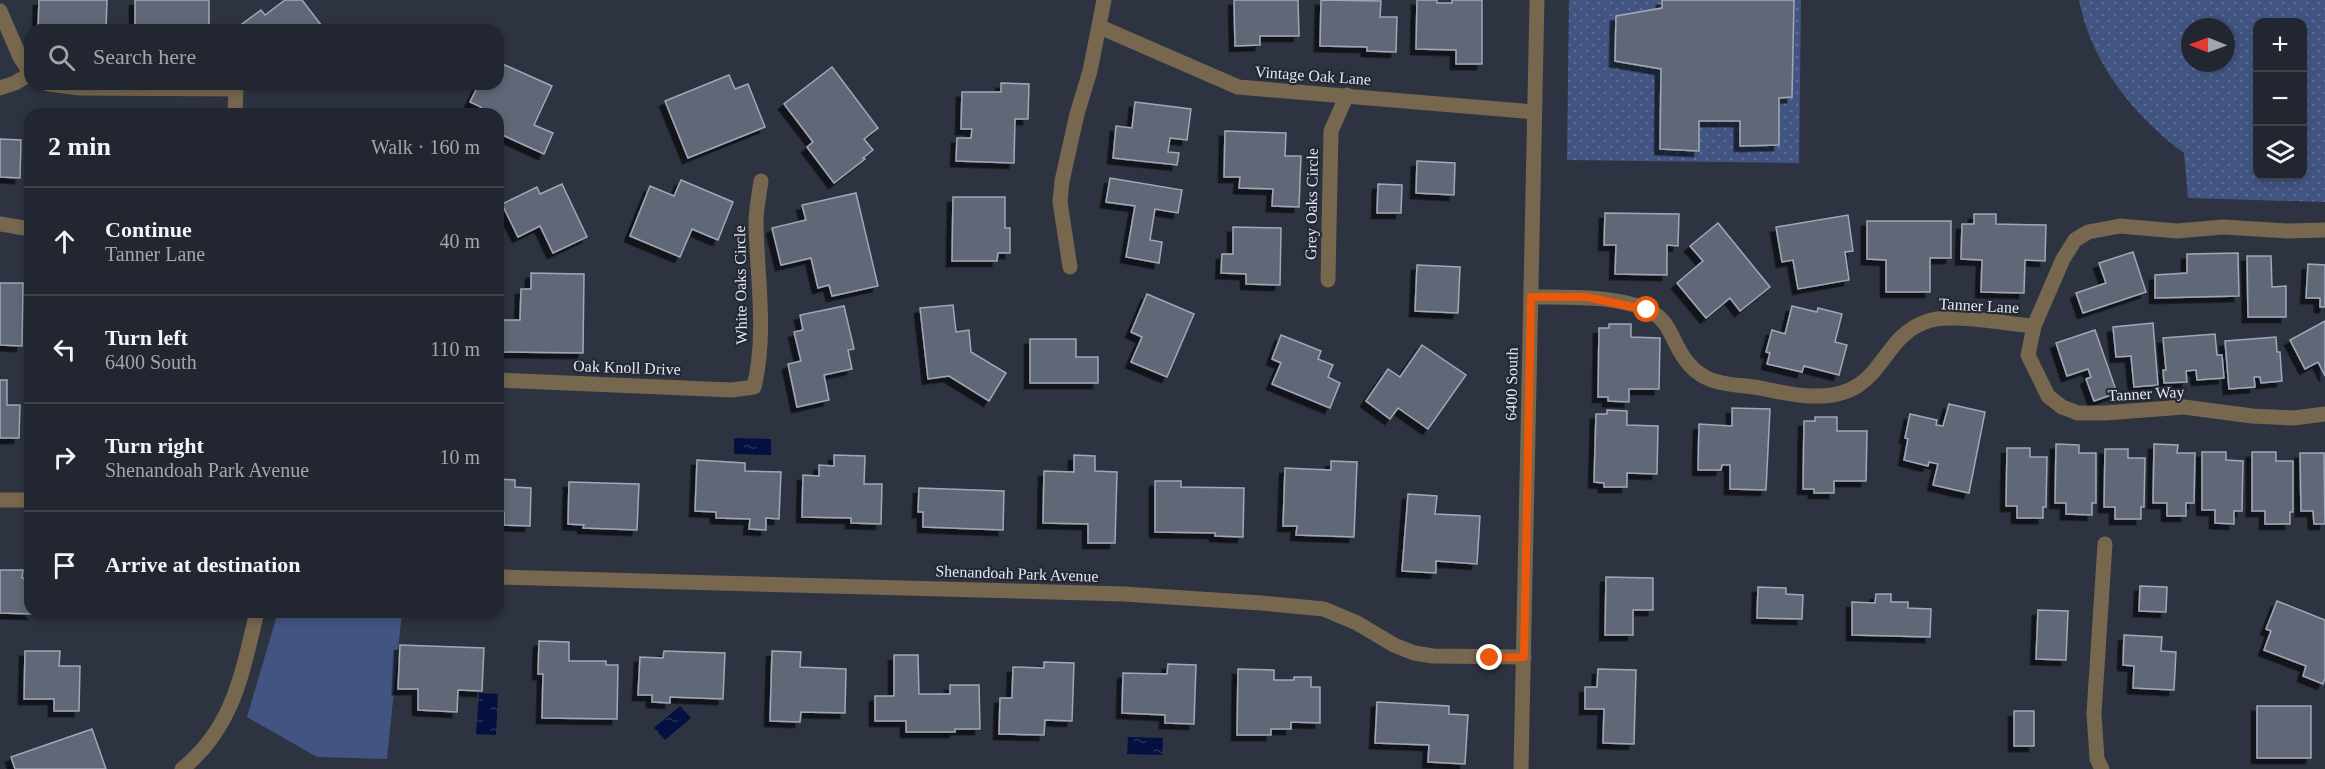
<!DOCTYPE html>
<html lang="en">
<head>
<meta charset="utf-8">
<style>
	:root { --surface:#222630; --page:#2e323c; --text:#f1f3f6; --muted:#a2a5ab; --line:#3f434c }
	body { margin:0; font-family:"Times New Roman",serif; background:var(--page); color:var(--text) }
	.controls { position:absolute; right:18px; top:18px; display:grid; overflow:hidden; border-radius:12px; box-shadow:0 3px 9px #0003 }
	.controls button { width:54px; height:54px; display:grid; place-items:center; padding:0; border:0; border-bottom:2px solid var(--line); background:var(--surface); color:var(--text); font:30px sans-serif }
	.compass { position:absolute; left:2181px; top:18px; width:54px; height:54px; border-radius:50%; background:var(--surface); box-shadow:0 3px 9px #0003; rotate:271deg }
	.stop { position:absolute; width:18px; height:18px; margin:-14px; border:4px solid #ea580c; border-radius:50%; background:#fff }
	.stop.end { background:#ea580c; border-color:#fff; box-shadow:0 2px 6px #0008 }
	.list { margin:0; padding:0; list-style:none }
	h2 { display:flex; justify-content:space-between; align-items:center; height:78px; margin:0; padding:0 24px; font-size:26px }
	h2 small { font-size:20px; font-weight:400; color:var(--muted) }
	.list li { display:grid; grid-template-columns:39px 1fr auto; gap:18px; align-items:center; box-sizing:border-box; height:108px; padding:0 24px; border-top:2px solid var(--line) }
	.list b { display:block; font-size:22px; white-space:nowrap }
	.list p { margin:0; font-size:20px; white-space:nowrap; color:var(--muted) }
	.list em { font-size:20px; font-style:normal; color:var(--muted) }
	.icon { flex:none; width:33px; height:33px; fill:none; stroke:currentColor; stroke-width:2; stroke-linecap:round; stroke-linejoin:round }
	.map { position:relative; flex:none; width:2325px; height:769px; overflow:hidden }
	.search { position:absolute; background:var(--surface); box-shadow:0 3px 9px #0003; left:24px; top:24px; width:480px; height:66px; display:flex; align-items:center; gap:15px; box-sizing:border-box; padding:0 21px; border-radius:18px; color:var(--muted); font-size:22px }
	.panel { position:absolute; background:var(--surface); box-shadow:0 3px 9px #0003; left:24px; top:108px; width:480px; height:510px; border-radius:18px }
	.map>svg:first-child { display:block }
	.grass { fill:url(#grass-dots); fill-rule:evenodd }
	.park { fill:#425582 }
	.water { fill:url(#water-ripples) }
	.building { fill:#616877; stroke:#a0a7b7; stroke-width:1.5; filter:url(#shadow) }
	.lines { fill:none; stroke-linecap:round; stroke-linejoin:round }
	.minor { stroke:#76674e; stroke-width:15 }
	.route { stroke:#ea580c; stroke-width:8 }
	.labels { text-anchor:middle; stroke-width:4.5; stroke-linejoin:round; paint-order:stroke }
	.street-label { font-size:16px; fill:#e4e8f1; stroke:#242936 }
</style>
</head>
<body>
<div class="map">
<svg width="2325" height="769" viewBox="0 0 2325 769">
	<defs>
		<pattern id="grass-dots" width="8" height="8" patternUnits="userSpaceOnUse" patternTransform="scale(1.5)"><rect width="8" height="8" fill="#425582"/><path d="M2 2h.1M6 6h.1" fill="none" stroke="#5d6d94" stroke-width="1.8" stroke-linecap="round"/></pattern>
		<pattern id="water-ripples" width="26" height="14" patternUnits="userSpaceOnUse" patternTransform="scale(1.5)"><rect width="26" height="14" fill="#041040"/><path d="M2 4q2-2 4 0t4 0M15 11q2-2 4 0t4 0" fill="none" stroke="#28335c"/></pattern>
		<filter id="shadow"><feDropShadow dx="-5.5" dy="5.5" stdDeviation="0" flood-color="#0009"/></filter>
	</defs>
	<rect width="100%" height="100%" fill="#2d3340"/>
	<g class="grass">
		<polygon points="1569,0 1662,0 1662,8 1616,16 1615,60 1661,69 1662,150 1699,151 1699,121 1740,121 1741,146 1778,145 1779,98 1792,97 1794,0 1801,0 1799,163 1567,160"/>
		<path d="M2079,0H2325V202L2188,198L2184,153C2134,116 2091,63 2079,0ZM2258,22H2302V176H2258ZM2190,27H2226V63H2190Z"/>
	</g>
	<polygon class="park" points="278,612 402,612 387,759 317,757 247,717"/>
	<g class="water">
		<polygon points="734,438 771,439 771,455 734,454"/>
		<polygon points="479,693 498,694 496,735 476,734"/>
		<polygon points="680,706 691,718 665,740 654,728"/>
		<polygon points="1128,737 1163,738 1162,755 1127,754"/>
	</g>
	<g class="building">
		<polygon points="39,0 107,0 106,30 38,30"/>
		<rect x="135" y="0" width="74" height="30"/>
		<polygon points="285,0 302,0 325,30 240,30 238,27 261,10 265,15"/>
		<polygon points="1234,0 1298,0 1299,36 1260,36 1260,45 1235,46"/>
		<polygon points="1321,0 1381,1 1380,17 1397,17 1396,52 1367,51 1367,47 1320,46"/>
		<polygon points="1417,0 1437,0 1437,3 1452,3 1452,0 1482,0 1482,64 1456,64 1456,50 1416,49"/>
		<polygon points="1662,0 1794,0 1792,97 1779,98 1779,145 1740,146 1740,121 1699,121 1699,151 1660,149 1661,69 1615,61 1616,16 1662,8"/>
		<polygon points="498,62 552,86 534,125 553,133 544,154 498,133 498,114 477,114 481,107 470,102 479,84 498,84"/>
		<polygon points="832,67 878,128 864,139 873,150 863,158 865,159 834,183 807,147 813,142 784,104"/>
		<polygon points="729,75 735,89 748,84 765,127 688,158 665,101"/>
		<polygon points="1001,83 1029,84 1028,119 1015,119 1014,163 956,161 957,138 971,138 972,129 961,129 962,92 1001,92"/>
		<polygon points="1135,102 1191,109 1187,140 1170,138 1168,152 1179,153 1177,165 1113,158 1116,126 1132,128"/>
		<polygon points="1225,131 1286,133 1285,156 1301,156 1299,207 1272,206 1273,189 1239,188 1240,177 1224,177"/>
		<polygon points="0,139 21,140 20,178 0,177"/>
		<polygon points="1417,161 1455,163 1454,195 1416,193"/>
		<polygon points="1110,178 1182,190 1178,213 1155,209 1150,240 1162,242 1159,263 1126,257 1135,206 1106,202"/>
		<polygon points="681,180 733,202 718,240 692,229 680,257 630,236 650,186 674,196"/>
		<polygon points="562,184 587,237 553,253 540,226 518,237 502,204 537,187 540,194"/>
		<polygon points="1378,184 1402,185 1401,213 1377,213"/>
		<polygon points="856,193 878,286 832,296 829,285 818,288 811,258 781,265 772,228 806,220 802,205"/>
		<polygon points="953,197 1005,197 1005,228 1010,228 1010,253 998,253 997,261 952,261"/>
		<polygon points="1605,213 1679,214 1678,246 1667,245 1667,275 1615,274 1616,245 1604,245"/>
		<polygon points="1974,214 1996,214 1996,224 2046,225 2045,261 2025,260 2024,293 1981,292 1982,260 1961,259 1962,224 1974,224"/>
		<polygon points="1848,215 1853,251 1845,252 1849,280 1798,289 1793,260 1782,262 1776,227"/>
		<polygon points="1867,221 1951,221 1951,258 1930,258 1930,292 1886,292 1886,260 1867,259"/>
		<polygon points="1718,223 1770,287 1740,311 1730,298 1706,318 1677,283 1703,261 1690,246"/>
		<polygon points="1233,227 1281,228 1280,285 1246,284 1246,274 1221,273 1222,254 1233,254"/>
		<polygon points="2133,252 2146,292 2083,313 2076,293 2106,283 2099,263"/>
		<polygon points="2238,253 2239,296 2155,298 2155,275 2187,273 2187,254"/>
		<polygon points="2247,256 2271,256 2272,287 2286,286 2286,317 2248,317"/>
		<polygon points="2308,264 2325,265 2325,307 2320,307 2320,298 2306,298"/>
		<polygon points="1417,265 1460,267 1458,313 1415,311"/>
		<polygon points="531,273 584,274 583,353 503,352 503,320 520,320 521,289 531,289"/>
		<polygon points="0,283 23,283 22,346 0,345"/>
		<polygon points="1147,294 1194,314 1167,377 1131,362 1142,337 1131,332"/>
		<polygon points="953,305 956,332 969,330 971,352 1006,373 989,401 949,376 928,379 920,308"/>
		<polygon points="844,306 854,349 848,350 852,369 824,375 829,400 797,407 788,364 801,361 794,332 803,330 800,315"/>
		<polygon points="1792,306 1817,312 1818,308 1842,314 1835,342 1847,345 1839,375 1804,366 1802,372 1767,364 1770,353 1766,352 1772,330 1785,334"/>
		<polygon points="2325,321 2325,376 2318,362 2305,369 2290,340"/>
		<polygon points="2153,323 2158,385 2134,387 2131,356 2116,357 2113,327"/>
		<polygon points="1609,324 1631,324 1631,337 1660,338 1659,389 1629,389 1629,402 1608,401 1608,397 1598,397 1599,328 1609,328"/>
		<polygon points="2095,330 2117,393 2094,401 2086,379 2091,377 2088,369 2067,376 2056,343"/>
		<polygon points="2215,334 2217,355 2222,355 2224,378 2197,380 2196,370 2186,371 2187,382 2164,383 2163,370 2166,370 2163,338"/>
		<polygon points="1281,335 1321,351 1318,359 1333,365 1328,377 1340,383 1330,408 1272,384 1281,363 1272,359"/>
		<polygon points="2276,337 2277,352 2280,352 2282,381 2261,383 2260,377 2254,377 2255,387 2229,389 2225,341"/>
		<polygon points="1030,339 1076,339 1076,357 1098,357 1098,383 1030,383"/>
		<polygon points="1422,345 1466,375 1428,429 1398,408 1390,419 1366,401 1388,369 1400,377"/>
		<polygon points="0,380 7,380 7,405 20,405 19,438 0,438"/>
		<polygon points="1949,404 1985,412 1969,493 1933,485 1938,464 1929,462 1928,466 1904,460 1908,439 1905,438 1910,414 1937,420 1936,425 1943,426"/>
		<polygon points="1732,408 1770,409 1766,490 1730,489 1730,465 1722,465 1721,470 1698,470 1699,424 1732,426"/>
		<polygon points="1607,410 1627,411 1627,425 1658,426 1657,474 1627,473 1627,487 1604,487 1604,483 1594,482 1596,414 1607,414"/>
		<polygon points="1815,417 1837,417 1837,431 1867,431 1866,481 1834,481 1834,493 1814,493 1814,489 1803,489 1804,421 1815,421"/>
		<polygon points="2056,444 2079,445 2079,453 2096,453 2096,503 2092,503 2092,515 2066,514 2066,503 2055,503"/>
		<polygon points="2154,444 2178,445 2177,453 2195,453 2194,503 2186,503 2186,516 2167,516 2167,503 2153,503"/>
		<polygon points="2007,448 2030,448 2030,457 2047,457 2046,507 2043,507 2043,518 2017,518 2017,506 2006,506"/>
		<polygon points="2105,449 2128,449 2128,458 2145,458 2144,507 2141,507 2141,519 2115,519 2115,507 2104,507"/>
		<polygon points="2202,452 2226,452 2226,460 2243,461 2242,511 2234,511 2234,524 2215,523 2215,510 2202,510"/>
		<polygon points="2252,452 2276,452 2276,461 2293,461 2293,512 2290,512 2290,524 2265,524 2265,511 2252,511"/>
		<polygon points="2300,453 2324,453 2325,524 2314,524 2313,511 2301,511"/>
		<polygon points="834,455 865,456 864,484 882,484 881,524 851,523 851,518 802,517 803,475 819,476 819,465 834,466"/>
		<polygon points="1074,455 1095,456 1095,471 1117,472 1115,543 1088,543 1088,524 1043,523 1044,471 1074,472"/>
		<polygon points="697,460 745,463 745,471 781,472 779,519 766,518 766,530 749,529 750,519 716,518 716,512 695,511"/>
		<polygon points="1331,461 1357,462 1354,537 1296,535 1297,526 1283,526 1285,468 1331,470"/>
		<polygon points="498,479 515,480 515,487 531,488 530,526 504,525 504,513 498,513"/>
		<polygon points="1155,481 1181,481 1181,487 1244,488 1243,537 1215,536 1215,533 1155,532"/>
		<polygon points="569,482 639,484 637,530 583,528 584,525 568,524"/>
		<polygon points="919,488 1004,491 1003,530 923,527 923,512 918,512"/>
		<polygon points="1408,494 1437,496 1435,514 1480,516 1477,564 1436,561 1436,573 1402,571"/>
		<polygon points="0,570 23,570 22,578 30,578 30,612 34,614 0,613"/>
		<polygon points="1606,577 1653,578 1653,610 1633,610 1633,635 1605,635"/>
		<polygon points="2140,586 2167,587 2166,612 2139,611"/>
		<polygon points="1758,587 1786,588 1786,594 1803,595 1802,619 1757,618"/>
		<polygon points="1876,594 1891,594 1891,602 1908,602 1908,608 1931,609 1930,637 1852,635 1852,602 1875,603"/>
		<polygon points="2277,601 2325,620 2325,678 2323,684 2303,676 2306,666 2264,650 2271,631 2266,629"/>
		<polygon points="2038,610 2068,611 2066,660 2036,659"/>
		<polygon points="2124,635 2162,637 2161,651 2176,652 2174,690 2133,688 2134,666 2123,665"/>
		<polygon points="539,641 569,642 569,661 606,661 606,665 618,665 617,719 542,718 543,674 538,674"/>
		<polygon points="400,645 484,648 482,691 458,690 457,712 418,710 418,689 398,689"/>
		<polygon points="25,651 60,651 59,666 80,666 79,711 54,711 54,699 24,699"/>
		<polygon points="664,651 725,653 723,699 670,697 670,703 652,702 652,695 638,695 640,657 663,658"/>
		<polygon points="772,651 801,652 800,667 846,669 845,713 801,712 800,722 770,721"/>
		<polygon points="894,655 918,655 919,694 950,694 950,685 979,685 980,729 955,729 955,732 906,732 906,721 875,721 875,696 894,696"/>
		<polygon points="1044,662 1074,663 1072,721 1045,720 1044,735 999,734 1000,698 1012,698 1013,667 1044,668"/>
		<polygon points="1168,664 1196,665 1194,724 1165,723 1165,715 1122,713 1123,673 1167,674"/>
		<polygon points="1238,669 1274,670 1274,680 1294,680 1294,677 1311,677 1311,687 1320,687 1320,723 1291,722 1291,729 1271,729 1271,735 1237,735"/>
		<polygon points="1598,669 1636,670 1634,744 1603,743 1604,709 1585,709 1585,687 1597,687"/>
		<polygon points="1377,702 1449,706 1449,714 1468,715 1465,764 1428,762 1429,745 1375,743"/>
		<rect x="2257" y="706" width="54" height="52"/>
		<rect x="2014" y="711" width="20" height="35"/>
		<polygon points="92,729 106,769 15,769 11,757"/>
	</g>
	<g class="lines">
		<g class="minor">
			<polyline points="0,11 20,57 30,72"/>
			<polyline points="1100,27 1238,87 1534,112"/>
			<polyline points="48,84 80,88 236,89 235,114"/>
			<polyline points="0,88 15,83 30,74"/>
			<polyline points="0,224 30,229"/>
			<polyline points="2325,230 2288,231 2223,227 2177,231 2120,226 2088,232 2075,240 2063,259 2034,326 2028,355 2048,396 2062,407 2078,413 2105,413 2184,407 2252,416 2294,418 2325,414"/>
			<polyline points="1070,267 1060,202 1062,181 1077,114 1090,71 1104,0"/>
			<polyline points="1328,280 1331,131 1347,95"/>
			<path d="M1531,297C1566,297 1620,295 1652,312C1671,323 1672,342 1685,359C1691,368 1700,375 1709,379C1722,385 1739,385 1754,387C1773,390 1793,396 1812,396C1884,399 1877,340 1925,322C1951,312 2005,324 2034,326"/>
			<path d="M498,380L732,390L754,387C767,334 757,277 756,223C756,210 759,195 761,181"/>
			<polyline points="0,500 30,500"/>
			<polyline points="498,577 1124,594 1261,603 1324,609 1357,623 1394,645 1414,653 1433,656 1524,657"/>
			<path d="M182,769C234,727 242,673 257,612"/>
			<polyline points="1521,769 1537,0"/>
			<polyline points="2102,769 2097,759 2094,713 2105,544"/>
		</g>
	</g>
	<g class="lines">
		<polyline class="route" points="1490,658 1524,657 1531,297 1587,297 1647,310"/>
	</g>
	<g class="labels">
		<g class="street-label">
			<text transform="translate(1313 75) rotate(4)" y="6">Vintage Oak Lane</text>
			<text transform="translate(1311 204) rotate(-89)" y="6">Grey Oaks Circle</text>
			<text transform="translate(740 285) rotate(-91)" y="6">White Oaks Circle</text>
			<text transform="translate(1979 305) rotate(3)" y="6">Tanner Lane</text>
			<text transform="translate(627 367) rotate(2)" y="6">Oak Knoll Drive</text>
			<text transform="translate(1511 384) rotate(-89)" y="6">6400 South</text>
			<text transform="translate(2146 393) rotate(-3)" y="6">Tanner Way</text>
			<text transform="translate(1017 573) rotate(2)" y="6">Shenandoah Park Avenue</text>
		</g>
	</g>
</svg>
<div class="controls">
<button>+</button>
<button>−</button>
<button><svg class="icon" aria-label="layers" viewBox="0 0 24 24"><path d="M12 4l9 5-9 5-9-5zM3 14l9 5 9-5"/></svg></button>
</div>
<svg class="compass" viewBox="-18 -18 36 36"><path d="M0-13l5 13h-10z" fill="#e53935"/><path d="M0 13l5-13h-10z" fill="#a2a5ab"/></svg>
<div class="stop" style="left:1647px;top:310px"></div>
<div class="stop end" style="left:1490px;top:658px"></div>
<div class="search"><svg class="icon" aria-label="search" viewBox="0 0 24 24"><circle cx="10" cy="10" r="6"/><path d="M15 15l6 6"/></svg>Search here</div>
<section class="panel">
<h2>2 min<small>Walk · 160 m</small></h2>
<ul class="list">
<li><svg class="icon" aria-label="ahead" viewBox="0 0 24 24"><path d="M12 20V5M6 11l6-6 6 6"/></svg><div><b>Continue</b><p>Tanner Lane</p></div><em>40 m</em></li>
<li><svg class="icon" aria-label="left" viewBox="0 0 24 24"><path d="M17 20v-9H6M10 6l-5 5 5 5"/></svg><div><b>Turn left</b><p>6400 South</p></div><em>110 m</em></li>
<li><svg class="icon" aria-label="right" viewBox="0 0 24 24"><path d="M7 20v-9h11M14 6l5 5-5 5"/></svg><div><b>Turn right</b><p>Shenandoah Park Avenue</p></div><em>10 m</em></li>
<li><svg class="icon" aria-label="arrive" viewBox="0 0 24 24"><path d="M6 21V4h12l-3 4 3 4H6"/></svg><div><b>Arrive at destination</b></div></li>
</ul>
</section>
</div>
</body>
</html>
